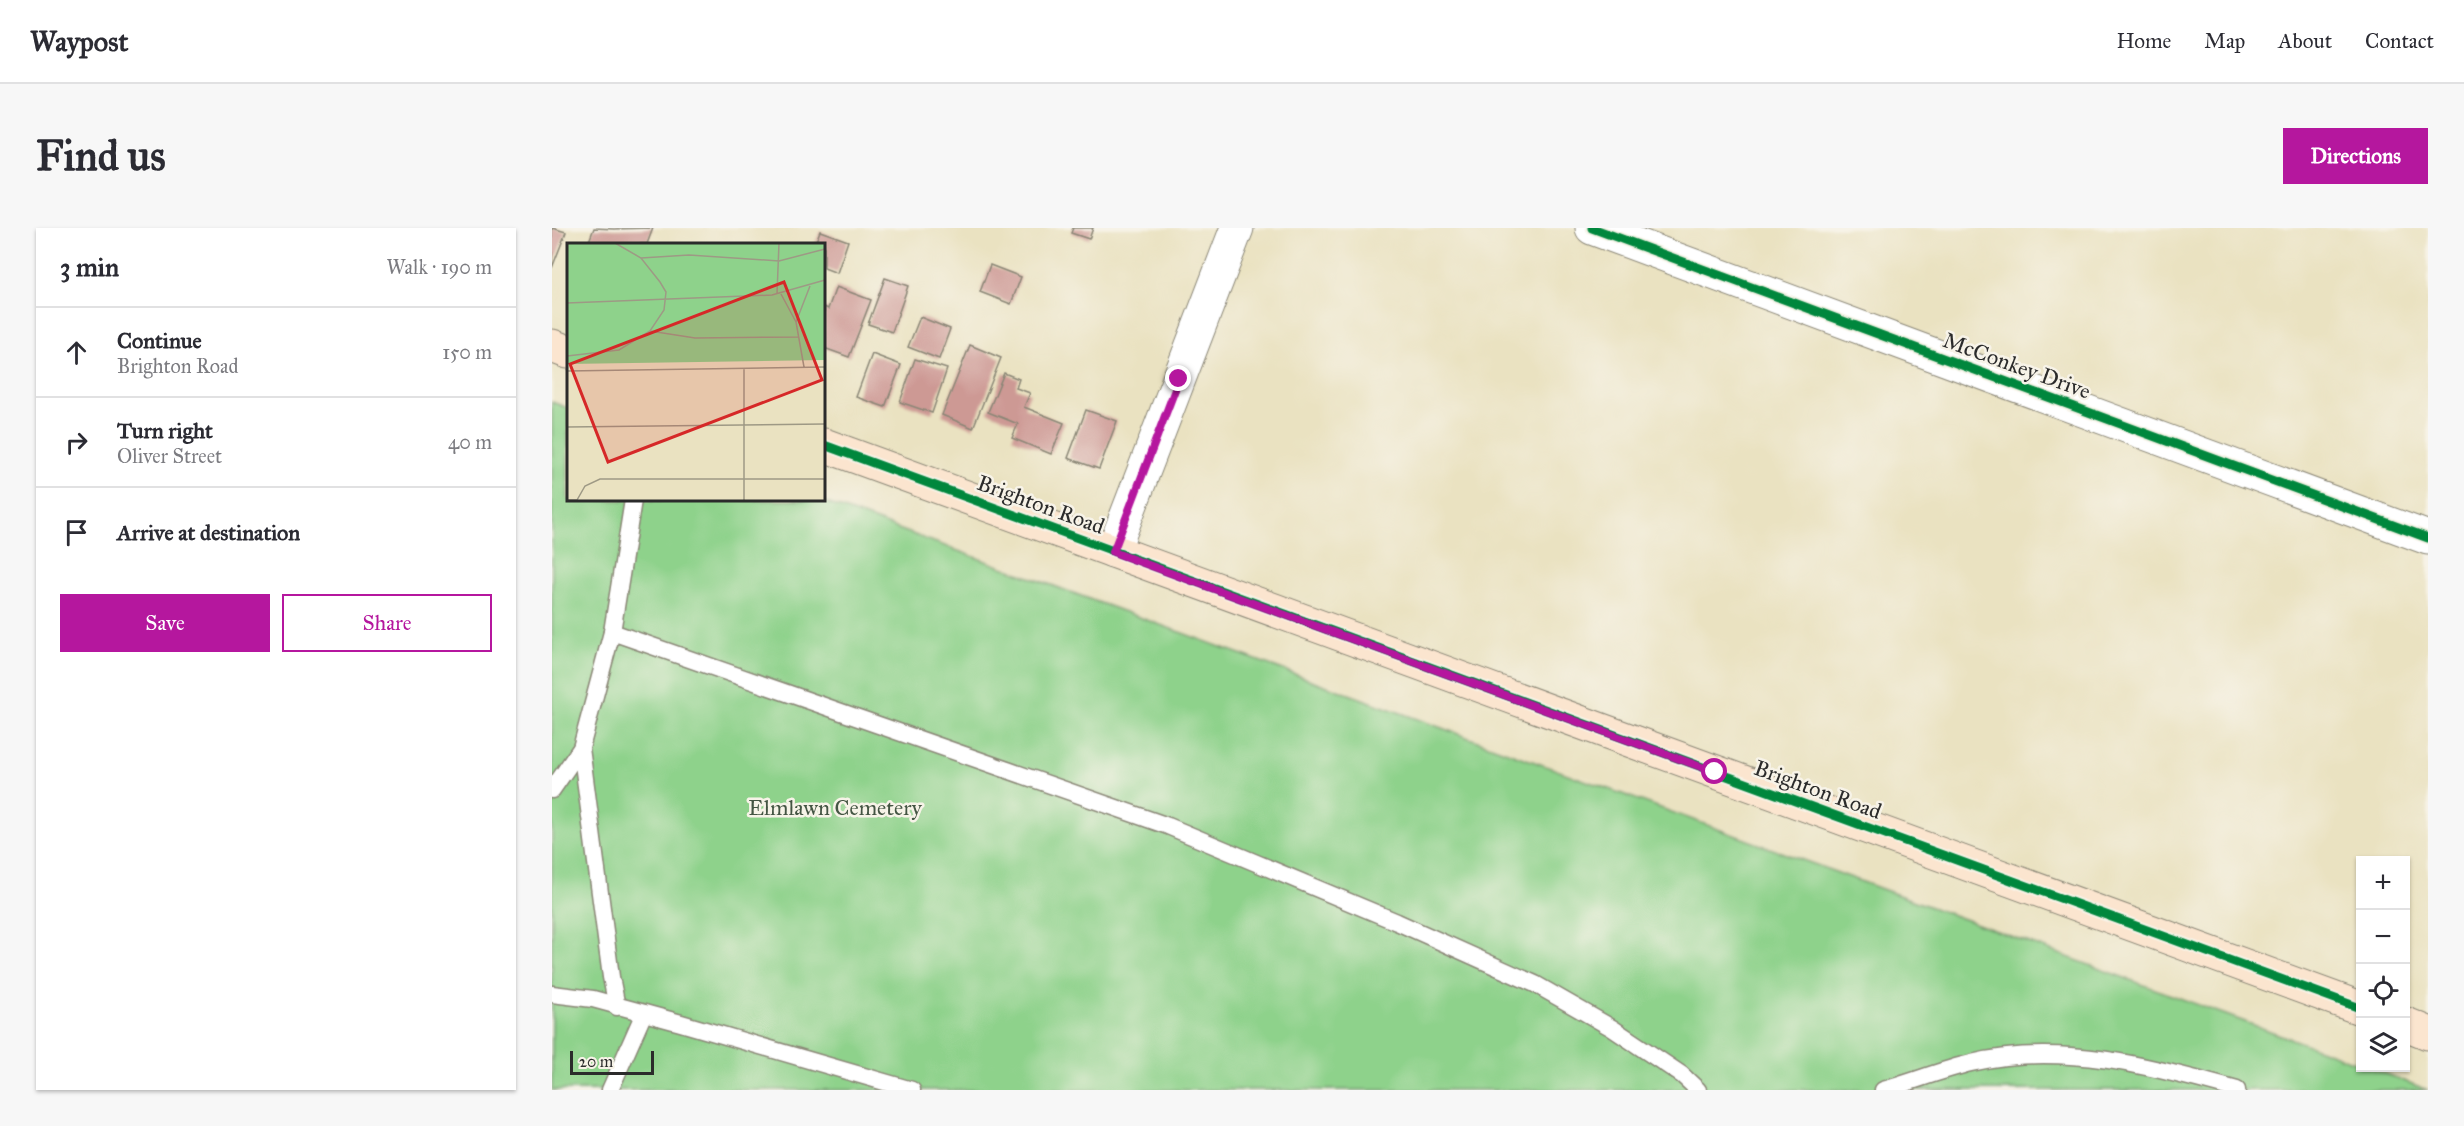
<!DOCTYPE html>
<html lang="en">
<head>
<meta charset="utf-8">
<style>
	:root { --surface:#fff; --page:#f7f7f7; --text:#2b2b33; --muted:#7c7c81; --line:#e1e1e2; --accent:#b5179e }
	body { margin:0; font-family:"IM FELL Great Primer",serif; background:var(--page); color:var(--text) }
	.controls { position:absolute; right:18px; bottom:18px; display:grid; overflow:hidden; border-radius:0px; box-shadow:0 2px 4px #0004 }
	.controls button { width:54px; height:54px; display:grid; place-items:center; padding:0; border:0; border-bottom:2px solid var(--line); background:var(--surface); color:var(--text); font:30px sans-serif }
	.scale { position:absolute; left:18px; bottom:15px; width:84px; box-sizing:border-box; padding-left:6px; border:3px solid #2b2b2b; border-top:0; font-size:16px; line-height:21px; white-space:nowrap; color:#2b2b2b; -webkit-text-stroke:4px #f7f3e8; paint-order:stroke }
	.stop { position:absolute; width:18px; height:18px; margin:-14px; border:4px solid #b5179e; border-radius:50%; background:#fff }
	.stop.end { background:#b5179e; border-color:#fff; box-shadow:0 2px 6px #0008 }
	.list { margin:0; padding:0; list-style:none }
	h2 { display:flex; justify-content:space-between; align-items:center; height:78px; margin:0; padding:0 24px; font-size:26px }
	h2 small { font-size:20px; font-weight:400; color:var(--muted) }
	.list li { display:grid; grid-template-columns:39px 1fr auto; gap:18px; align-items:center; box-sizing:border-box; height:90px; padding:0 24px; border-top:2px solid var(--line) }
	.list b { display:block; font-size:22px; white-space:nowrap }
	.list p { margin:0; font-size:20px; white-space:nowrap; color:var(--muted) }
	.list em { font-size:20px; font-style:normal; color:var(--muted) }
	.actions { display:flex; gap:12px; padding:18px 24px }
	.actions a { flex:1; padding:14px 0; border:2px solid var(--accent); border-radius:0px; text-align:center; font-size:21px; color:var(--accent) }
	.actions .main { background:var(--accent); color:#fff }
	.icon { flex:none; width:33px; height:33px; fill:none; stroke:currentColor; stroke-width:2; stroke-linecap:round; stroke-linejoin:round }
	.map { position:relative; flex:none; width:1876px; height:862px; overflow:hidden; border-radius:0px }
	header { display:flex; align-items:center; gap:36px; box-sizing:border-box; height:84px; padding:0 30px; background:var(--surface); border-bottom:2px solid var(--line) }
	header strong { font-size:28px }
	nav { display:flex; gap:33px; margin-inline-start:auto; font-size:21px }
	.intro { display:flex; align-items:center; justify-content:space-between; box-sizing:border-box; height:144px; padding:0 36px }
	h1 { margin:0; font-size:42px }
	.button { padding:15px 27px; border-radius:0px; background:var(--accent); color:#fff; font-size:21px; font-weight:700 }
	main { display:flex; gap:36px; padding:0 36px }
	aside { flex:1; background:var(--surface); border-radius:0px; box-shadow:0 2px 4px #0004 }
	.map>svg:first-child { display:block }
	.green { fill:#8ed28b; stroke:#5c7e5b; stroke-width:1.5 }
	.building { fill:#cd9994 }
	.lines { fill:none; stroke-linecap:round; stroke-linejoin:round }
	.lane-casing { stroke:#8a8676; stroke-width:19 }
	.street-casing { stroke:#8a8676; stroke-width:35 }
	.secondary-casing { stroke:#8a8676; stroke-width:35 }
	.lane { stroke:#fff; stroke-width:16 }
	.street { stroke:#fff; stroke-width:33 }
	.secondary { stroke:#fbe5cf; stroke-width:33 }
	.cycleway-casing { stroke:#f7f3e8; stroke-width:13 }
	.cycleway { stroke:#00873e; stroke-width:9 }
	.route { stroke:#b5179e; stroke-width:8 }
	.labels { text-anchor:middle; stroke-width:5; stroke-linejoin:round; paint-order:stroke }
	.street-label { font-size:22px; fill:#2b2b2b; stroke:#f7f3e8 }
	.park-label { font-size:22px; fill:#445543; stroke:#f7f3e8 }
	.inset-road { fill:none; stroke:#9e9985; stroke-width:1.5 }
	.view { fill:#d62828; fill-opacity:0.15; stroke:#d62828; stroke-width:3 }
	.inset-edge { fill:none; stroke:#2b2b2b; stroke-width:3 }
</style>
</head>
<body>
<header>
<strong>Waypost</strong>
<nav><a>Home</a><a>Map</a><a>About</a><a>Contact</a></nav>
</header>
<div class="intro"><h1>Find us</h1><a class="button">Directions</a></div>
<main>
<aside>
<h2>3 min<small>Walk · 190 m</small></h2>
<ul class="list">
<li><svg class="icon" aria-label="ahead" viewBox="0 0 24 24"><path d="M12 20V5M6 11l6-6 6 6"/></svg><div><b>Continue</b><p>Brighton Road</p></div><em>150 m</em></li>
<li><svg class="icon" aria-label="right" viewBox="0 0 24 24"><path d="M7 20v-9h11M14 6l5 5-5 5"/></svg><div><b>Turn right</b><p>Oliver Street</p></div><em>40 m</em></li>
<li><svg class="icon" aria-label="arrive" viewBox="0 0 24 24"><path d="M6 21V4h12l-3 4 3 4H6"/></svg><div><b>Arrive at destination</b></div></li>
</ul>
<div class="actions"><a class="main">Save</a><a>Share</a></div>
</aside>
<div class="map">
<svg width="1876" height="862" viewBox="0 0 1876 862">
	<rect width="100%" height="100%" fill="#f7f3e8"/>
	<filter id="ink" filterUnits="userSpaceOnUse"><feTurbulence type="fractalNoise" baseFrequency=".0167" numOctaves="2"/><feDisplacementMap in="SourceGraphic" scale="12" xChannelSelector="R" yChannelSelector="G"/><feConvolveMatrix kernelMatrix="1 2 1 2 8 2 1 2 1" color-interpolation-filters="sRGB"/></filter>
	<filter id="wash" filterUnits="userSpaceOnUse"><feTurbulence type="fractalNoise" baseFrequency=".008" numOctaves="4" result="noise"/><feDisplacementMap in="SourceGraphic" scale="24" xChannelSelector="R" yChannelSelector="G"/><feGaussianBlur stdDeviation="1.35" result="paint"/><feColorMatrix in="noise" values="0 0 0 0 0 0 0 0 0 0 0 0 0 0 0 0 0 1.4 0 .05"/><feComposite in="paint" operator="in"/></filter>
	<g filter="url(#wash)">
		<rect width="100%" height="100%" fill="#eae2c1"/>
		<polygon class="green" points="0,174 16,180 16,272 267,272 1808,836 1808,840 1818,840 1876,862 0,862"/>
		<g id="blocks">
			<g class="building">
				<polygon points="0,0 14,4 0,40"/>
				<polygon points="42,0 62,1 101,0 95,16 36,16"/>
				<polygon points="521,0 541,0 537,11 519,5"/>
				<polygon points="268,3 296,13 285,45 272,40 272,16 263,16"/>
				<polygon points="438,37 469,49 459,76 428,64"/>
				<polygon points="333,50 356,58 340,104 316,96"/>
				<polygon points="284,59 319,72 297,129 272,120 272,79 276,81"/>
				<polygon points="368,89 398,101 387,131 356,119"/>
				<polygon points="418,117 449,130 421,200 390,187"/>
				<polygon points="320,126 349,137 333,179 304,169"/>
				<polygon points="363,131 395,141 380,185 348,174"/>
				<polygon points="452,145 467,151 464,160 478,165 472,179 512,195 499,226 460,210 466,196 436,184"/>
				<polygon points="534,182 565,193 547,241 516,230"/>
			</g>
		</g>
	</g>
	<g filter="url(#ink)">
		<use href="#blocks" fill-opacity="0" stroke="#8a8676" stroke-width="1.5"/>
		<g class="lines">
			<defs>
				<g id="lane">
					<polyline points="60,404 616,598 845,694 983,756 1060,800 1130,847 1146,862"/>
					<polyline points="29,520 59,749 65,779"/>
					<polyline points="0,562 29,520 60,404 81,272"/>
					<polyline points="0,766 41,771 129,795 360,862"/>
					<polyline points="58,862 92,785"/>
					<path d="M1331,862C1360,854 1389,842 1419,835C1508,814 1600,838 1685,862"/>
				</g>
				<g id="street">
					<polyline points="1040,0 1876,310"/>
					<polyline points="561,323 685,0"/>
				</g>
				<g id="secondary">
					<polyline points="0,118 16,124"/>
					<polyline points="272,217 1808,780"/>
					<polyline points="1854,796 1876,805"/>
				</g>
			</defs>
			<use href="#lane" class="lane-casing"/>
			<use href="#street" class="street-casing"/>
			<use href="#secondary" class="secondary-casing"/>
			<use href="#lane" class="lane"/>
			<use href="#street" class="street"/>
			<use href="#secondary" class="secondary"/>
			<defs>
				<g id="cycleway">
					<polyline points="1040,0 1876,310"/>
					<polyline points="272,217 1808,780"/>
				</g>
			</defs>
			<use href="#cycleway" class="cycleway-casing"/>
			<use href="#cycleway" class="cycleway"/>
		</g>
	</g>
	<g class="lines" filter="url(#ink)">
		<polyline class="route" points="627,151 561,324 1163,544"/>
	</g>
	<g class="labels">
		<g class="street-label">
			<text transform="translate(1465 137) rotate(20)" y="8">McConkey Drive</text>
			<text transform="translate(489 276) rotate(20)" y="8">Brighton Road</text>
			<text transform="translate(1266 561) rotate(20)" y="8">Brighton Road</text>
		</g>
		<g class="park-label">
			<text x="283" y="587">Elmlawn Cemetery</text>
		</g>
	</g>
	<g transform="translate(15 15)">
		<rect width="258" height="258" fill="#eae2c1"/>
		<path d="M0,0H258V117L0,121Z" fill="#8ed28b"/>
		<path class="inset-road" d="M74,15L122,12L212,18L258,6M210,51L212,0M214,51L229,79M0,60L205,52L258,37M83,88L128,95L231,94M0,113L52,107L83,88L97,67L99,49L93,39L74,15L48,0M237,124L229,79L243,43M177,125V258M0,128L258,124M0,184L258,181M0,257H10L18,243L33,236H258"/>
		<path class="view" d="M217,39L255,137L41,219L3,121Z"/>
		<rect width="258" height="258" class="inset-edge"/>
	</g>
</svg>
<div class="controls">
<button>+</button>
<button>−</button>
<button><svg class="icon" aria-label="locate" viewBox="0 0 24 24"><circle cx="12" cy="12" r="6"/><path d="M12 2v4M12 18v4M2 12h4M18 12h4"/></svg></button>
<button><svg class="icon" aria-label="layers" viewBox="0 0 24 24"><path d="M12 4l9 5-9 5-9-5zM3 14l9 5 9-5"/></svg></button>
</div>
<div class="scale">20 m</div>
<div class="stop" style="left:1163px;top:544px"></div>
<div class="stop end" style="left:627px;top:151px"></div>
</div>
</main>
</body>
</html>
